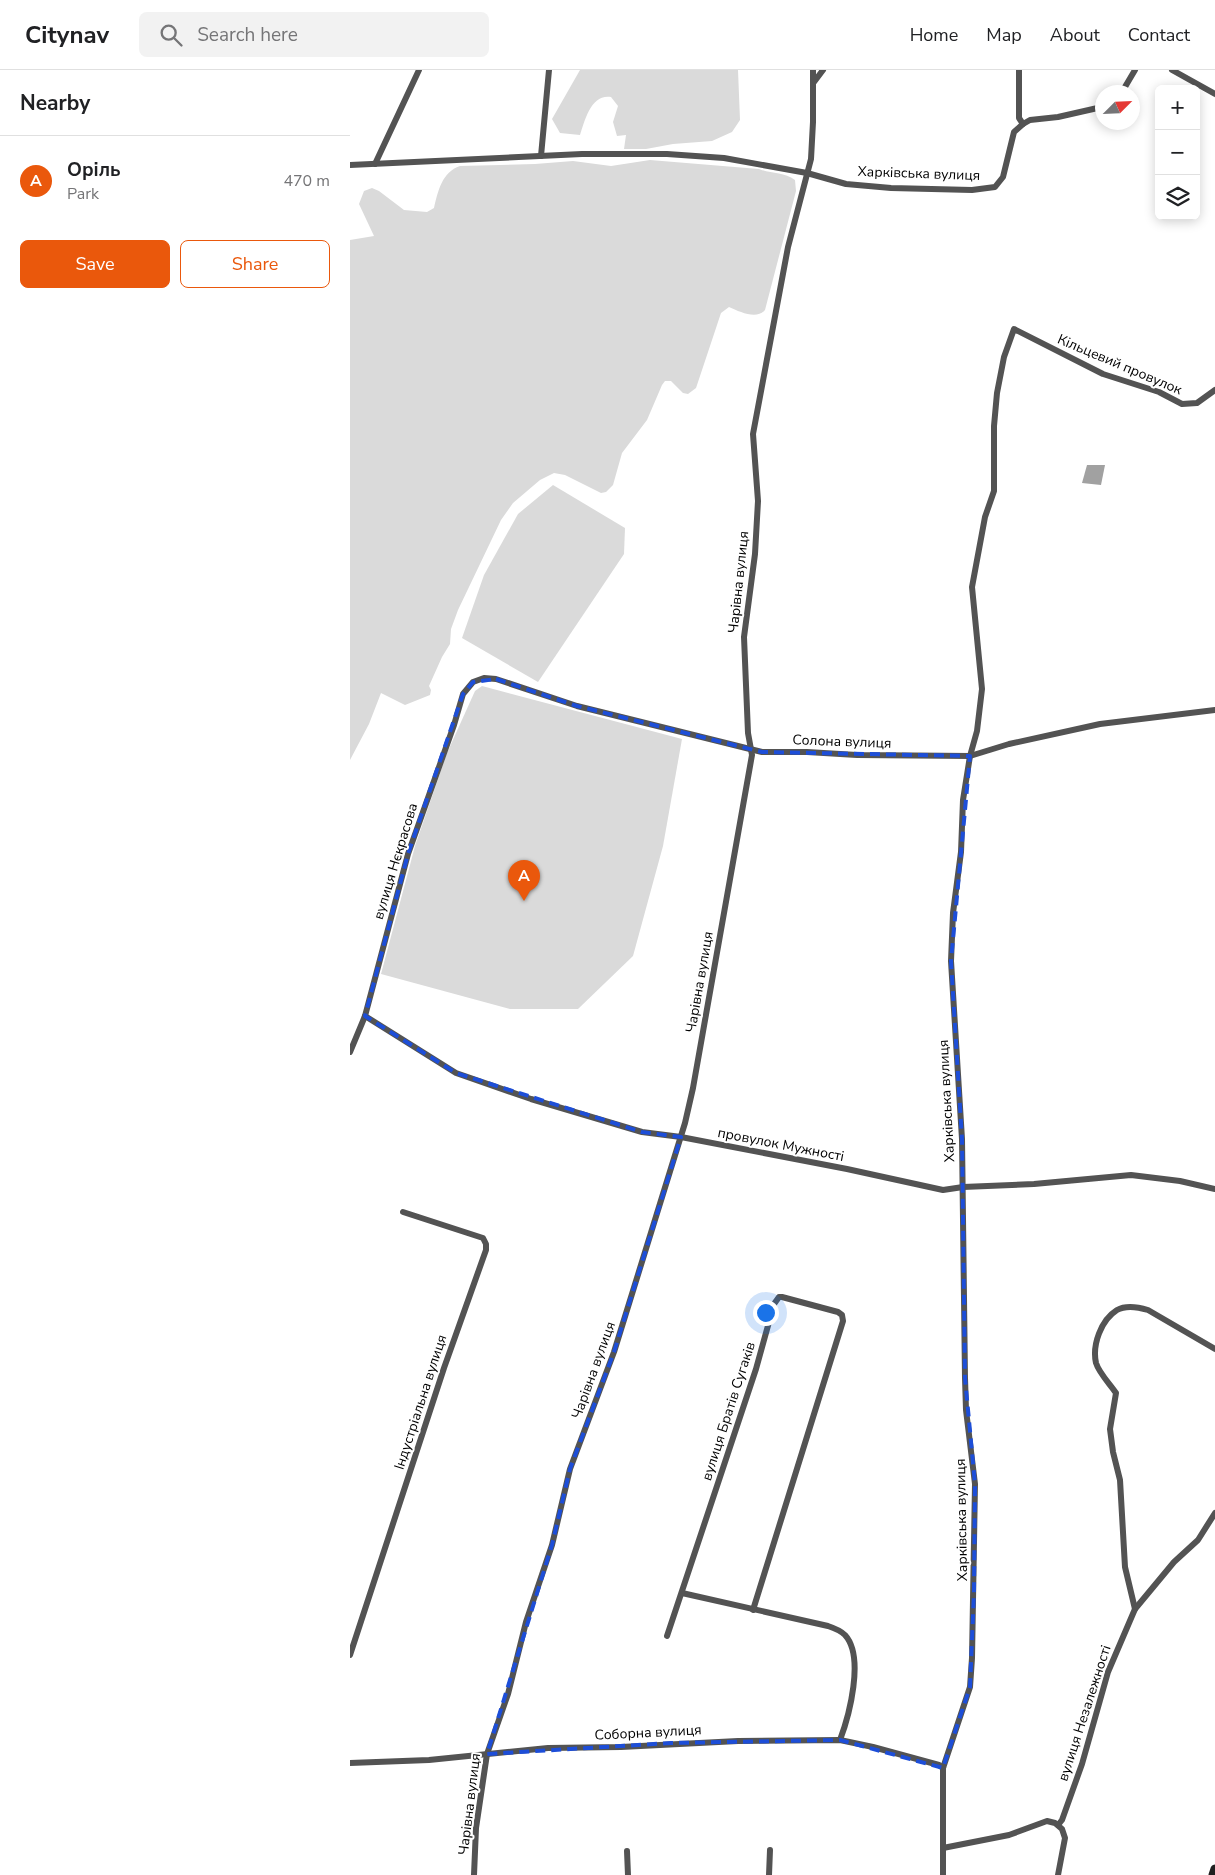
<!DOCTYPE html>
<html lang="en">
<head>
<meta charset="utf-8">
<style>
	:root { --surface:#fff; --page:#f2f2f2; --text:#202124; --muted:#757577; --line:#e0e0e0; --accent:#ea580c }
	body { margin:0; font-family:"Nunito Sans",sans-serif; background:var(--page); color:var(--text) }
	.controls { position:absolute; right:15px; top:15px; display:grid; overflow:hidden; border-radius:8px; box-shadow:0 2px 12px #0003 }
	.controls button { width:45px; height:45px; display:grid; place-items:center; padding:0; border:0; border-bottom:1px solid var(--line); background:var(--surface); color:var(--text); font:25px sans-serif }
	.compass { position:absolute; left:745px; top:15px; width:45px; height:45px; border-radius:50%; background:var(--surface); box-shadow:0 2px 12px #0003; rotate:66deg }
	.you { position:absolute; left:415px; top:1242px; width:18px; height:18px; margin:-12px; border:4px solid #fff; border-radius:50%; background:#1a73e8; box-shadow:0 0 0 8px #1a73e833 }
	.badge { display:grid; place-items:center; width:32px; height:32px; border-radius:50%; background:var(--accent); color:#fff; font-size:16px; font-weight:700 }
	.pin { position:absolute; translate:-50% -41px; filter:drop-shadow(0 1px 2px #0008) }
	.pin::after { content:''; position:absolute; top:26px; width:18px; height:15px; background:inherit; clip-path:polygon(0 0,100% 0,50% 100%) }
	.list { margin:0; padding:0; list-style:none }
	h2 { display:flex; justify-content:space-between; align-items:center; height:65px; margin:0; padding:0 20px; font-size:21px }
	h2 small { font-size:16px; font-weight:400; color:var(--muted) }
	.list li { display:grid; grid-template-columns:32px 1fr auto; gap:15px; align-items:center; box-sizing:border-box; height:90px; padding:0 20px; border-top:1px solid var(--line) }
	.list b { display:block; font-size:19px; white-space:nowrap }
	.list p { margin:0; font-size:16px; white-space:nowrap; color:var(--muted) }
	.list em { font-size:16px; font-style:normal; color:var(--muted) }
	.actions { display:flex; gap:10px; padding:15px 20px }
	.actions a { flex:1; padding:11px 0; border:1px solid var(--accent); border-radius:8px; text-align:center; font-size:18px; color:var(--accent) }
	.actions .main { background:var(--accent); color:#fff }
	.icon { flex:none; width:28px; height:28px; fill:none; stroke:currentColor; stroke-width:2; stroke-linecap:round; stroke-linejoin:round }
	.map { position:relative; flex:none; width:865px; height:1805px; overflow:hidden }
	header { display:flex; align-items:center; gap:30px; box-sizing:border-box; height:70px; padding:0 25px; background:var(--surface); border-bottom:1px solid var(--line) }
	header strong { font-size:24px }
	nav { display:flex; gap:28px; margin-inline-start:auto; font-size:18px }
	.search { width:350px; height:45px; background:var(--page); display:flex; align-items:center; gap:12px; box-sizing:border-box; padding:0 18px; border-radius:8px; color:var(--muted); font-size:19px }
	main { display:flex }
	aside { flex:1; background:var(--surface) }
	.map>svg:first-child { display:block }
	.green { fill:#dadada }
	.water { fill:#a1a1a1 }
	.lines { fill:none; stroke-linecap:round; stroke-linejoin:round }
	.minor { stroke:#535353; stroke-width:6 }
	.secondary { stroke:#202020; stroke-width:9 }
	.marked { fill:none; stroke:#1d4ed8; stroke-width:4; stroke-dasharray:10 6; stroke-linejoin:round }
	.labels { text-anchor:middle; stroke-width:4; stroke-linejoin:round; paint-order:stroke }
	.street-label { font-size:14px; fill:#000; stroke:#fff }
</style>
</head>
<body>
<header>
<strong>Citynav</strong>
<div class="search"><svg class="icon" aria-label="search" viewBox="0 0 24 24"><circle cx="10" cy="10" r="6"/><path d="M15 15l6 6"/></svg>Search here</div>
<nav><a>Home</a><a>Map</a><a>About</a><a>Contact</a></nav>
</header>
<main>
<aside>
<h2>Nearby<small></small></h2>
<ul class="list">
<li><span class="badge">A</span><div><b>Оріль</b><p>Park</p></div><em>470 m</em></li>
</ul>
<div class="actions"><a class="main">Save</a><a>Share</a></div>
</aside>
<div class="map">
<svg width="865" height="1805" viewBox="0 0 865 1805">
	<rect width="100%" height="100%" fill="#fff"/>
	<g class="green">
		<path d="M230,0H388L390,50L382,62L362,71L323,74L296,79H274L276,65L267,66L263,52L268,36L261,27C241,24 235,50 230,65L210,63L202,49Z"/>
		<path d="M300,90L409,99C421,104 434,102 445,110L446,121L415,240C407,250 390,242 379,237L371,243L346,318L338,324L333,323L321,311H315L312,315L297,350L272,383L263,415L256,422L251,423L215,405L204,403L190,410L163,433L151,450L108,540L101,559L100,574L92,587L79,616L81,620L80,625L55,635L31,623L19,654L0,690V170L24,166L9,134L14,121L22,118L29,121L54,140L77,142L84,138C88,121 92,102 110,96L185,94L223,91L261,96Z"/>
		<polygon points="203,415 275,458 274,484 188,612 112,568 134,505 168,444"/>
		<polygon points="132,616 332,669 313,776 283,886 228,939 160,939 31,904 65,776 97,683 125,621"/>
	</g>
	<polygon class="water" points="737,395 755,395 751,415 732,413"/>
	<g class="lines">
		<g class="minor">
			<polyline points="669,0 669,48 673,54"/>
			<polyline points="822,0 865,24"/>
			<polyline points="464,12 473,0"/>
			<polyline points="772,22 785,0"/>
			<polyline points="191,86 199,0"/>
			<polyline points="25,94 69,0"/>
			<polyline points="0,95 232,84 317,84 374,88 457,103 496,114 541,118 622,120 645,117 653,107 664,62 673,54 680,50 708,47 752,37"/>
			<polyline points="15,946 106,1003 181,1029 292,1062 331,1067 497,1099 593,1120 613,1117 684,1114 781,1105 830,1111 865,1119"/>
			<polyline points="0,982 15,946 58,784 104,655 113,624 123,612 134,608 146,609 227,636 412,682 457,682 507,685 620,686 659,674 750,654 865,640"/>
			<path d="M332,1523L478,1556C484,1558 490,1560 495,1565C515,1587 499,1646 490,1670"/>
			<path d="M785,1539L775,1497L770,1410L763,1382L760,1359L766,1323C760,1314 749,1303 746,1293C742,1275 751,1250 767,1240C776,1235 788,1237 798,1240L865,1279"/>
			<polyline points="317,1566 406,1299 424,1234 429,1227 432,1227 488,1242 492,1245 493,1251 403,1540"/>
			<polyline points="0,1585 94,1298 136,1180 136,1174 133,1168 53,1142"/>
			<polyline points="0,1693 79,1690 198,1678 271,1677 388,1671 490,1670 523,1677 589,1695 593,1698"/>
			<polyline points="708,1755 712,1750 732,1694 758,1602 785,1539 824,1492 848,1470 865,1443"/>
			<polyline points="593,1778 659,1765 697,1751 705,1753 712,1759 715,1768 708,1805"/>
			<polyline points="277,1781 278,1805"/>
			<polyline points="124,1805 126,1758 137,1684 158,1624 176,1552 202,1475 220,1399 264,1282 335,1053 343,1018 402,685 398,663 394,567 405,484 408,431 403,364 438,177 461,89 463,52 463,0"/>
			<polyline points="419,1805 420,1780"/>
			<polyline points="593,1805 593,1698 620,1617 622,1588 625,1414 616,1340 615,1308 612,1069 601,891 603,843 611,782 613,730 620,686 627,661 632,619 622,517 635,447 644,421 644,356 647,323 654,287 664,259 753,304 809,322 832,334 847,333 865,320"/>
		</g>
		<polyline class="secondary" points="863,1805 865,1799"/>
	</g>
	<path class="marked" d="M146,609L227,636L412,682L620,686L601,891L612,1069L615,1308L625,1414L624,1522L620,1617L593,1698L490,1670L321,1673L137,1684L202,1475L220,1399L264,1282L331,1067L292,1062L106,1003L15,946L58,784L113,624L123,612Z"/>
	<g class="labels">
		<g class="street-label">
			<text transform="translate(569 103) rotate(2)" y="5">Харківська вулиця</text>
			<text transform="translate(770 294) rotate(23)" y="5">Кільцевий провулок</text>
			<text transform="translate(388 512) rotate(-84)" y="5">Чарівна вулиця</text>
			<text transform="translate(492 671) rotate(2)" y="5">Солона вулиця</text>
			<text transform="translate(45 791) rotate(-73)" y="5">вулиця Нєкрасова</text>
			<text transform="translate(349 912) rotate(-80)" y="5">Чарівна вулиця</text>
			<text transform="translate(596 1031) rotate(-93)" y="5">Харківська вулиця</text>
			<text transform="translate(431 1074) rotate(11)" y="5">провулок Мужності</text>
			<text transform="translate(243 1300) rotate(-70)" y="5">Чарівна вулиця</text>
			<text transform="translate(70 1332) rotate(-72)" y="5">Індустріальна вулиця</text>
			<text transform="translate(378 1341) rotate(-72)" y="5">вулиця Братів Сугаків</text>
			<text transform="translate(611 1450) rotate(-91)" y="5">Харківська вулиця</text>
			<text transform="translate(734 1643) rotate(-72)" y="5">вулиця Незалежності</text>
			<text transform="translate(298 1662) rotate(-3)" y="5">Соборна вулиця</text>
			<text transform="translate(119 1734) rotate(-83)" y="5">Чарівна вулиця</text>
		</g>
	</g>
</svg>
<div class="controls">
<button>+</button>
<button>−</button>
<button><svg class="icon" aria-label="layers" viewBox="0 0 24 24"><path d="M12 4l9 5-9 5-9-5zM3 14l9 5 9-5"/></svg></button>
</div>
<svg class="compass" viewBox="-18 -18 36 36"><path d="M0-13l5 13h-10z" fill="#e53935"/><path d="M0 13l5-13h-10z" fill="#757577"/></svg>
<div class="you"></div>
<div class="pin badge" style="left:174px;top:831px">A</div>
</div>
</main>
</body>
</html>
